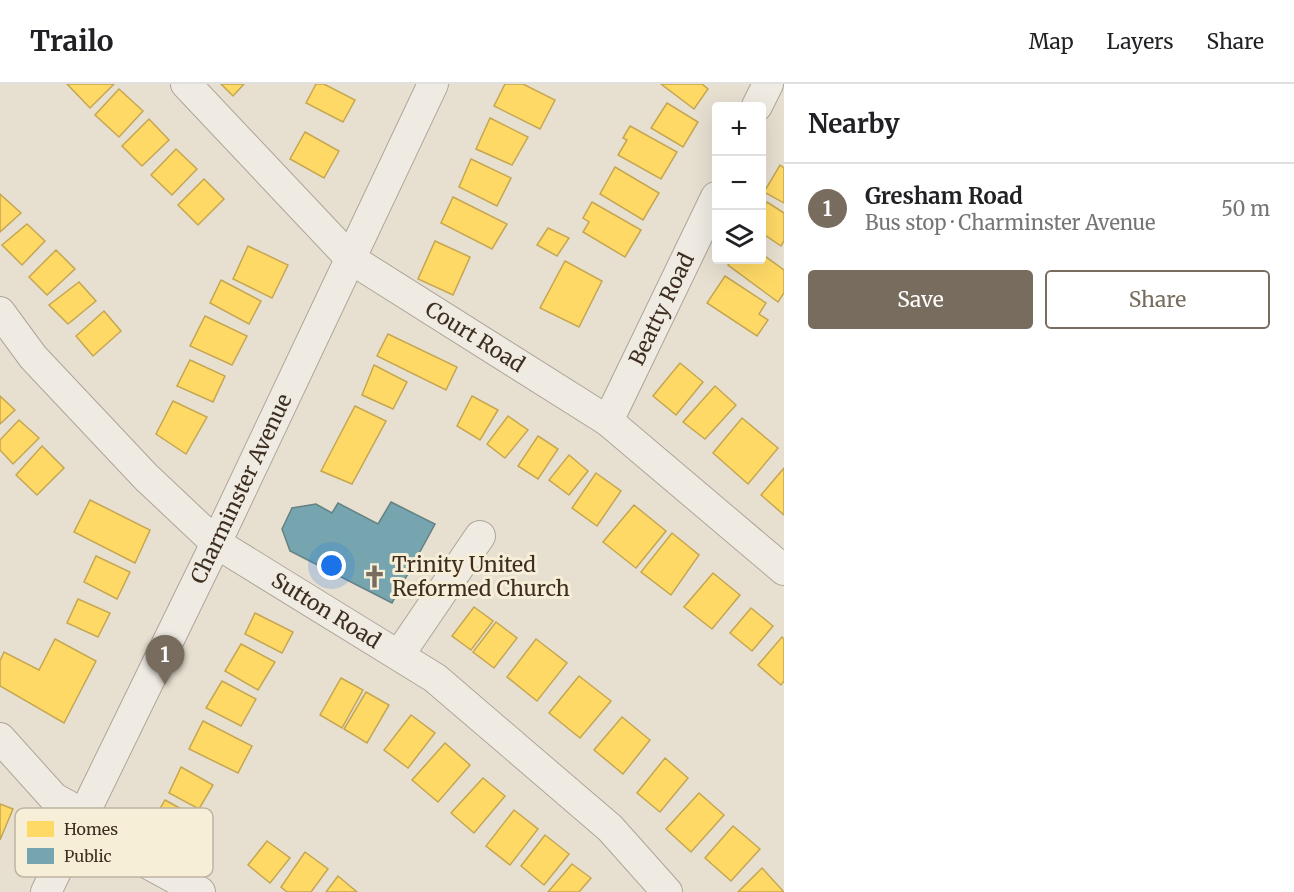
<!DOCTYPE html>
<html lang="en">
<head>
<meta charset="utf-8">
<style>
	:root { --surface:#fff; --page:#f6f6f6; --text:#202124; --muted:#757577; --line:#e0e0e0; --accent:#786c5e }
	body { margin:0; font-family:Merriweather,serif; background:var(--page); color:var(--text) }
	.controls { position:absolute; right:18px; top:18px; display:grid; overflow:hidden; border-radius:6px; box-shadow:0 6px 24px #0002 }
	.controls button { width:54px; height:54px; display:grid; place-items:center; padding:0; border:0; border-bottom:2px solid var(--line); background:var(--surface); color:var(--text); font:30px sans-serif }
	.you { position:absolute; left:332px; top:482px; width:21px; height:21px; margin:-15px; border:4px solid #fff; border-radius:50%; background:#1a73e8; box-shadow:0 0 0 9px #1a73e833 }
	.badge { display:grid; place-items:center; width:39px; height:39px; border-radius:50%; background:var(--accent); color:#fff; font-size:20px; font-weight:700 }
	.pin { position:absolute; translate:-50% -50px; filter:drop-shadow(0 2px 3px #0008) }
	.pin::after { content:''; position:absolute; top:32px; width:21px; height:18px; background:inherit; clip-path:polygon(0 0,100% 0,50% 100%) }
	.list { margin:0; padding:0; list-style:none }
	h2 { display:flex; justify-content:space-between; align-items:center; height:78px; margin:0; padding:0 24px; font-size:26px }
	h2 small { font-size:20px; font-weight:400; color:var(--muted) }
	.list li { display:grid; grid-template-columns:39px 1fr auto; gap:18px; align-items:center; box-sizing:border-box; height:90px; padding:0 24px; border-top:2px solid var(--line) }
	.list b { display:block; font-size:22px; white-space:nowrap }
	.list p { margin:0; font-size:20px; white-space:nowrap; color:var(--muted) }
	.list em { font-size:20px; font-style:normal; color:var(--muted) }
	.actions { display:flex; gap:12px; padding:18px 24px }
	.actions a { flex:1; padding:14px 0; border:2px solid var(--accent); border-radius:6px; text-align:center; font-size:21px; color:var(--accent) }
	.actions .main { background:var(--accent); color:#fff }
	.icon { flex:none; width:33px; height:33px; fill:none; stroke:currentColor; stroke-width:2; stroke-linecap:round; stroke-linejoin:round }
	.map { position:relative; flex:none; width:784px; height:808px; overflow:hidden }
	header { display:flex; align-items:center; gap:36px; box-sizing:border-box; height:84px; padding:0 30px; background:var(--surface); border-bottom:2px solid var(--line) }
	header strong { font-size:28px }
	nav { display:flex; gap:33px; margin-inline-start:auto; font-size:21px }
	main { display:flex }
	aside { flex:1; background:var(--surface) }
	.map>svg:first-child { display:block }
	.homes { fill:#ffd966; stroke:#c5a651; stroke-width:1.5 }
	.public { fill:#76a5af; stroke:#658184; stroke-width:1.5 }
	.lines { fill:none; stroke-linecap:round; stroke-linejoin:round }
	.minor-casing { stroke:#ada599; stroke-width:32 }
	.minor { stroke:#efebe3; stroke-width:30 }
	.labels { text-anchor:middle; stroke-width:6; stroke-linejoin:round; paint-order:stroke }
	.street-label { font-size:21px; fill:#3d2e20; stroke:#f7eed8 }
	.poi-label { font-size:21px; fill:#3d2e20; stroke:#f7eed8; text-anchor:start }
	.key { fill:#f7eed8; stroke:#bfb4a1; stroke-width:1.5 }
	.key-label { font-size:16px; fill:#3d2e20 }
</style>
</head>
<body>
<header>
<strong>Trailo</strong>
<nav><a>Map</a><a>Layers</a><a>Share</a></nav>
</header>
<main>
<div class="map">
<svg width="784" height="808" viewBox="0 0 784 808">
	<rect width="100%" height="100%" fill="#e7e0d1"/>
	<g class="homes">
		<polygon points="67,0 114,0 90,24"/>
		<polygon points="221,0 244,0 233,12"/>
		<polygon points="316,0 324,0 355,16 343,38 306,19"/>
		<polygon points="505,0 523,0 555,16 540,45 494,22"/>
		<polygon points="661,0 702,0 708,5 694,25"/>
		<polygon points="119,5 143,27 119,53 95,31"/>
		<polygon points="667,19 698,38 683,63 651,44"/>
		<polygon points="490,34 528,53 512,81 476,65"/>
		<polygon points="149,35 169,56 142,82 122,62"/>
		<polygon points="630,42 677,68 661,95 618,71 627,56 623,54"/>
		<polygon points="305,48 339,67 324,94 290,75"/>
		<polygon points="176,65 197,85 172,111 151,91"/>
		<polygon points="471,75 511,94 497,122 459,103"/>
		<polygon points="780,81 784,84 784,119 764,108"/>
		<polygon points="615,83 659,109 643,136 600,110"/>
		<polygon points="204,95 224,115 198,141 178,121"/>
		<polygon points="0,110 21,129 0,148"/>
		<polygon points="453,113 507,140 492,165 441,139"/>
		<polygon points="592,118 641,146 625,173 583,148 589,138 583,134"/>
		<polygon points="767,118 784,129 784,157 781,162 762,149 762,127"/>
		<polygon points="27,140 45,157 22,181 2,161"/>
		<polygon points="548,144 569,154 557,172 537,161"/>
		<polygon points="435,157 470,173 453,211 418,195"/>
		<polygon points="248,162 288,181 272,214 233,195"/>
		<polygon points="56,166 75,185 47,211 29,193"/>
		<polygon points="762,170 784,186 784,209 778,218 728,181 732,176 762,176"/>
		<polygon points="565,177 602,197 579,243 540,224"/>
		<polygon points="725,192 766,219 759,230 768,236 757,252 707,219"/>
		<polygon points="221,196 261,217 249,240 210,219"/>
		<polygon points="79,198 96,217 68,240 49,221"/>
		<polygon points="104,227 121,247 93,272 76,252"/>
		<polygon points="205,232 247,252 232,281 190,262"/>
		<polygon points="388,250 457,283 446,306 377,272"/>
		<polygon points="190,276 225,292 213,318 177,302"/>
		<polygon points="680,279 703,298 676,331 653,312"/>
		<polygon points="374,281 407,298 393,325 362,311"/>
		<polygon points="715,302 736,321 705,355 683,338"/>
		<polygon points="0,312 15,326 0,340"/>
		<polygon points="472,312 498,326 480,356 457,342"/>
		<polygon points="173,317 207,333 186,370 156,350"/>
		<polygon points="355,322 386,337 352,400 321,387"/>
		<polygon points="508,332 528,346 505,374 487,360"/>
		<polygon points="742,334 778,364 748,400 713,369"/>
		<polygon points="19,336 39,354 13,380 0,366 0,356"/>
		<polygon points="538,352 558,365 538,395 518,382"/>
		<polygon points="42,362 64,384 37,411 16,391"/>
		<polygon points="569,371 588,387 569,411 549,396"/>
		<polygon points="784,384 784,431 761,411"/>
		<polygon points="596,389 621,407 597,442 572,424"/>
		<polygon points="90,416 150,446 135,479 74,448"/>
		<polygon points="634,421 666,447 636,484 603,458"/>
		<polygon points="672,449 699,471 671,511 641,488"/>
		<polygon points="96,472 130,488 117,515 84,498"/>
		<polygon points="713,489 740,511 712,545 684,523"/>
		<polygon points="78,515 110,529 98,553 67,539"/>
		<polygon points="474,523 493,537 471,566 452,552"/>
		<polygon points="751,524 773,542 752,567 730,549"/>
		<polygon points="255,529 293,548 282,569 245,550"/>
		<polygon points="496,538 517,554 494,584 473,568"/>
		<polygon points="782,553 784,555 784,597 781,601 758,581"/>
		<polygon points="55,555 96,577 64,639 0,602 0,577 4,568 39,586"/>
		<polygon points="536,555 567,579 537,617 507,593"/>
		<polygon points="241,560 275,578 258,606 225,587"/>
		<polygon points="579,592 611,617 580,654 549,629"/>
		<polygon points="341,594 363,606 342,644 320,631"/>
		<polygon points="222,597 256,615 241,642 206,624"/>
		<polygon points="366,608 389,621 367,659 344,645"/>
		<polygon points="411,631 435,649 408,684 384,666"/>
		<polygon points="622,633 650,656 623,690 594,666"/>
		<polygon points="203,637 252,662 238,689 189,665"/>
		<polygon points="445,659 470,681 438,718 412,696"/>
		<polygon points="665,674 688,694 660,728 637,709"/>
		<polygon points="181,683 213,701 199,725 169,709"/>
		<polygon points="483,694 505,712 474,749 451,729"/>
		<polygon points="699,709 724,731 691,768 666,745"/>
		<polygon points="165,716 207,739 196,759 153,737"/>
		<polygon points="0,720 13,725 0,756"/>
		<polygon points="514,726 538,745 510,781 486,762"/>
		<polygon points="733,742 760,765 731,797 705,774"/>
		<polygon points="545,751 569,770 544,801 521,782"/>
		<polygon points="267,757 290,774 270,799 248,781"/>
		<polygon points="305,768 328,785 311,808 287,808 281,803"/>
		<polygon points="572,780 591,794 579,808 548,808"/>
		<polygon points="762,784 784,808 738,808"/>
		<polygon points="338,792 357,808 326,808"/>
	</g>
	<polygon class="public" points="391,418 435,440 392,519 290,467 282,445 292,424 316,420 332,429 338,419 378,440"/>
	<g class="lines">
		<defs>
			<g id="minor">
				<path id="s1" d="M186,0L351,175L608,337L784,486"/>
				<polyline points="757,22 768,0"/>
				<path id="s2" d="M0,228L33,273L146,393L216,459L435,594L610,744L667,808"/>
				<path id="s3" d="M608,337L716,113"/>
				<polyline points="399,571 480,452"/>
				<polyline points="0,654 54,714 83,730"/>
				<polyline points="77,741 200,808"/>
				<path id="s4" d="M46,808L216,459L433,0"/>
			</g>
		</defs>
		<use href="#minor" class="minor-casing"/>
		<use href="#minor" class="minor"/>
	</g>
	<defs>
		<symbol id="church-bare" viewBox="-9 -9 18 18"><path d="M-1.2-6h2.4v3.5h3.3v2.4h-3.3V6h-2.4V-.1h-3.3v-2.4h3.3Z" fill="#786c5e" stroke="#f7eed8" stroke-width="2.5" paint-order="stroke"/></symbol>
	</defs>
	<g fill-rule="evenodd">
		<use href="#church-bare" x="358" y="476" width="33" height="33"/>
	</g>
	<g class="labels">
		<g class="street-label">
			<text dy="7" stroke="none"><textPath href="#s3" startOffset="124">Beatty Road</textPath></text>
			<text dy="7" stroke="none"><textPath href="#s1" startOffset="387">Court Road</textPath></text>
			<text dy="7" stroke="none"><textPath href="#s4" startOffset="448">Charminster Avenue</textPath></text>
			<text dy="7" stroke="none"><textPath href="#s2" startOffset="446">Sutton Road</textPath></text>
		</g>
		<g class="poi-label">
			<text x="392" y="488">Trinity United<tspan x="392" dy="24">Reformed Church</tspan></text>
		</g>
	</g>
	<rect x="15" y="724" width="198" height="69" rx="9" class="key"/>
	<rect x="27" y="737" width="27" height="16" fill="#ffd966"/>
	<rect x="27" y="764" width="27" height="16" fill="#76a5af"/>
	<g class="key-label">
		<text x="64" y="751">Homes</text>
		<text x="64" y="778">Public</text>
	</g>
</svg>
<div class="controls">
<button>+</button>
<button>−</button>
<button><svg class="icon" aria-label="layers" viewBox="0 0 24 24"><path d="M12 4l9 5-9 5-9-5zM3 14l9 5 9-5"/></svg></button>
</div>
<div class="you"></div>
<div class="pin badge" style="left:165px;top:601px">1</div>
</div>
<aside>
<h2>Nearby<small></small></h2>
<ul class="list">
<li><span class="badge">1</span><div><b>Gresham Road</b><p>Bus stop · Charminster Avenue</p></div><em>50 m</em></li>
</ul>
<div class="actions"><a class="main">Save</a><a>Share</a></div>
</aside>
</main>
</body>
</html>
